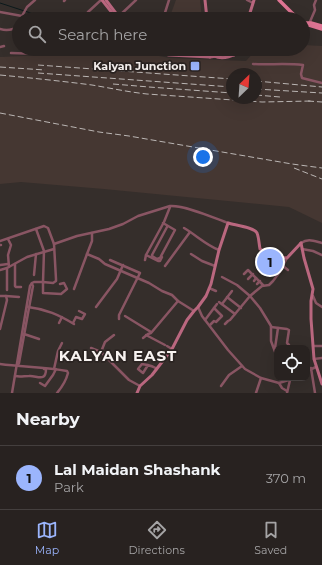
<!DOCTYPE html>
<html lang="en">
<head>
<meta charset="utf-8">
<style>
	:root { --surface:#282220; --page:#342f2d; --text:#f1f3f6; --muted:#a5a4a5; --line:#443f3e; --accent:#9bb5fd }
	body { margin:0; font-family:Montserrat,sans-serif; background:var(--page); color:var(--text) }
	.controls { position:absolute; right:12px; bottom:12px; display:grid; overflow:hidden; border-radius:8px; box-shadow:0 4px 16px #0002 }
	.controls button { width:36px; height:36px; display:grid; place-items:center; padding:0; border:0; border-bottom:1px solid var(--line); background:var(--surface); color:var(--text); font:20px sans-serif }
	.compass { position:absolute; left:226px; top:68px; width:36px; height:36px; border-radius:50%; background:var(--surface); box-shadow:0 4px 16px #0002; rotate:25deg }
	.you { position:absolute; left:203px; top:157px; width:14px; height:14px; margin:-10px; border:3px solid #fff; border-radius:50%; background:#1a73e8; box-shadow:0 0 0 6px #1a73e833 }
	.badge { display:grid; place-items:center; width:26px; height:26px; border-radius:50%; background:var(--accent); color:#111; font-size:13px; font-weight:700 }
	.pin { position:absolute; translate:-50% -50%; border:2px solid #fff; box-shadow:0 1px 4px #0006 }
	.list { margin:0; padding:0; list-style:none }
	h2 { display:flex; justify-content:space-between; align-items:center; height:52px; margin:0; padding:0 16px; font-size:17px }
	h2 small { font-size:13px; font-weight:400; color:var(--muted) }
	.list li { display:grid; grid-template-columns:26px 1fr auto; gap:12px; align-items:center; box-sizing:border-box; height:64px; padding:0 16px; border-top:1px solid var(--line) }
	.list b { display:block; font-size:15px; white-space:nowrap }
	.list p { margin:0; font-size:13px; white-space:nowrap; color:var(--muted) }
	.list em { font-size:13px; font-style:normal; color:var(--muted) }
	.icon { flex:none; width:22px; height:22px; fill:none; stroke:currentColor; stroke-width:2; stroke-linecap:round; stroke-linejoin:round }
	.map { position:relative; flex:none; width:322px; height:393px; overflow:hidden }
	.search { position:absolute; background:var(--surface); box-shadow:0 4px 16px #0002; left:12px; right:12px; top:12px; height:44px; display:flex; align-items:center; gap:10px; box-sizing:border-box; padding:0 14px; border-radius:22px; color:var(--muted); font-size:15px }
	.sheet { height:116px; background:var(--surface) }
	nav { display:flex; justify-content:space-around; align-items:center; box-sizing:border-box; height:56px; border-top:1px solid var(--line); background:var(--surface); font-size:11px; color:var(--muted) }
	nav a { display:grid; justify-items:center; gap:2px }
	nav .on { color:var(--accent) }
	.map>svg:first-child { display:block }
	.built { fill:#453732; fill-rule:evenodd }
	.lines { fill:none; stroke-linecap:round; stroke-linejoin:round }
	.stream { stroke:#0b191b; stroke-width:1 }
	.street { stroke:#895563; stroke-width:2.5 }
	.secondary { stroke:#ba677f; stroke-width:3 }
	.primary { stroke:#e07594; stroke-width:3.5 }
	.rail { stroke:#bbb6b4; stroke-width:1; stroke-dasharray:6 3; stroke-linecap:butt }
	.poi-dot { fill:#9bb5fd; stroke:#2b2422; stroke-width:1.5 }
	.labels { text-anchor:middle; stroke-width:3.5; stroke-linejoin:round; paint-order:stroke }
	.poi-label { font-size:11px; font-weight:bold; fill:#f8f3f1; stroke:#2b2422; text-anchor:end }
	.district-label { font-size:15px; font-weight:bold; letter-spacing:1px; fill:#f8f3f1; stroke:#2b2422 }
</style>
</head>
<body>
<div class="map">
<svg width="322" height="393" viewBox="0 0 322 393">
	<rect width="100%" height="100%" fill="#352e2b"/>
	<g class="built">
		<polygon points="176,0 200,0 202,19 169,19"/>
		<path d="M303,45L322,46V223L289,207L104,189L21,182L0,184V57L91,53L93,49H131L137,52L170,58L246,61L256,50L258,49H303ZM232,74H256V98H232Z"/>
		<polygon points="173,49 204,49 204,53 171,52"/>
	</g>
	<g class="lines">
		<g class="stream">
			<polyline points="0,3 49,19"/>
			<polyline points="139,49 141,50"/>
		</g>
		<g class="street">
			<polyline points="247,0 253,3"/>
			<polyline points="64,1 65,0"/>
			<polyline points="0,12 22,16 33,19"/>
			<polyline points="22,16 27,7 35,0"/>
			<polyline points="118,17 136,0"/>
			<polyline points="74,19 82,18 84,17 88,12 101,0"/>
			<polyline points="163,19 169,0"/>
			<polyline points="309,24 315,10 314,5 316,0"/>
			<path d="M0,29C7,31 13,30 19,26"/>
			<polyline points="0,47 4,46"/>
			<polyline points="11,53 40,54 45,49"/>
			<path d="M253,64C269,65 286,63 303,65L301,74L302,78L322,83"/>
			<polyline points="163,223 175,230 160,258 157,259 152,256 152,255 167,227"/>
			<path d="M184,228C196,235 206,245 219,250"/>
			<polyline points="92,233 92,241 87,254 99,259 105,264 149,283 162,291 172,295 178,301 194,311"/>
			<polyline points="8,239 11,245 8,255 9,267"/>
			<polyline points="0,241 44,226 48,228 54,244 56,279 56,281 53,283 43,282 43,293 61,294 67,289 64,283 60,284"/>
			<path d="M301,243C308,238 314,241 322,243"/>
			<path d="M54,244L77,236L109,229L123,224L138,216L170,206C185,205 214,218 228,223"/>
			<polyline points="0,245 1,245"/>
			<polyline points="302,249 313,251 322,255"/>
			<polyline points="191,254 202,261 215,266"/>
			<polyline points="146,255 158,261 160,261 162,257"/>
			<polyline points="110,260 140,273 119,315 119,319"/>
			<polyline points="145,260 146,255 164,222 170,207"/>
			<polyline points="15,264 15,286 16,287 21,287"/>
			<polyline points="0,265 8,264"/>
			<polyline points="165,266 190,232"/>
			<polyline points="283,266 288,270"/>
			<polyline points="7,268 7,290"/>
			<polyline points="0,270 7,268 27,257 54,249"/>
			<polyline points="244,274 248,270 263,285"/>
			<polyline points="34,275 36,254"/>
			<polyline points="222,277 237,285 250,296 260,308 271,326 271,341 277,357"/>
			<polyline points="248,279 253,274"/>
			<polyline points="254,281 256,278"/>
			<polyline points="32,283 34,282 43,282 44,251 36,229"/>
			<polyline points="257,284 260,281"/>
			<polyline points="209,288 216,291"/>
			<polyline points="74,289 87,254"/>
			<polyline points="0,296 6,296 7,300 0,329"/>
			<polyline points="6,296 19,297"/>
			<polyline points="313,296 316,303 322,307"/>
			<polyline points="227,297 241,308"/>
			<polyline points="219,302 235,314"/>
			<polyline points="222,304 232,291"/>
			<path d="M28,307C46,309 59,315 74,324"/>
			<polyline points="96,307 117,279 123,265"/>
			<polyline points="198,307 202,316 228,350 245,369 261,378"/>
			<polyline points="125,316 151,332"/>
			<polyline points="205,320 217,304"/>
			<polyline points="59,323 62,317"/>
			<polyline points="73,323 76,317 82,319 85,314 79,311"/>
			<polyline points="225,324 228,321 230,320 250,296 262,286 269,285 273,281 279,273 287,258"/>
			<polyline points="210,325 214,321 216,322 222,316 214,308"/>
			<polyline points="271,327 287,329 289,330 287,343 289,345 289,348"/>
			<polyline points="24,334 39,339"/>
			<polyline points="114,335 105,342 101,352 129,380 140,386"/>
			<polyline points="146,335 165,345"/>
			<polyline points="143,338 148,334 151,333 178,301"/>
			<polyline points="167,346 172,349"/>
			<polyline points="313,346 322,346"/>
			<polyline points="91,348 101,352"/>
			<polyline points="275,348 278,328"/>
			<polyline points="314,359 322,358"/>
			<path d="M0,364C22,367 45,367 67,371L68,373C66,381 62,387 57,393"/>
			<polyline points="18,365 19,363 33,286 32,284"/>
			<path d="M148,365L143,373L138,369L142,364C148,365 152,365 157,369"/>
			<polyline points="311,368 315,393"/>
			<polyline points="54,369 58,351 62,343"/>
			<polyline points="307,371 316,367"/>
			<path d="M15,376C20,377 24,376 29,376C36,375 46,383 46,369H44"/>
			<polyline points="40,383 45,386 53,375 56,369"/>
			<polyline points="279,383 282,388 287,391"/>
			<polyline points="221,386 229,375 242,366"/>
			<polyline points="12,393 30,286 32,283"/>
			<polyline points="256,393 261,378 279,383 295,378"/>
			<polyline points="287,393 290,380"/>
		</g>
		<g class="secondary">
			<polyline points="102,0 117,19"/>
			<polyline points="106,0 118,16 118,19"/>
			<polyline points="205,0 207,19"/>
			<polyline points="248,19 254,0"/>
			<polyline points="152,49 157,52 169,55 210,57 231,54 234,55"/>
			<polyline points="209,49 210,57"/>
			<path d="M214,56C225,61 236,54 246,49"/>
			<polyline points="301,243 304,258 313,289 311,301 311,319 314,359 322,384"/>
			<path d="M137,393L140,386L152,375L172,349L187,320L194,311L198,307L206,296L211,284L219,250L228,223C234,225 254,227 257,233C259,238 259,244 260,249L277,257L287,258L301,243"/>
		</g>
		<g class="primary">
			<polyline points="279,0 298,19"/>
			<polyline points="306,23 311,23 322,26"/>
			<polyline points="303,26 309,25 322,29"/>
		</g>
		<g class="rail">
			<polyline points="38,65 232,79"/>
			<polyline points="0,67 45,70"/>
			<polyline points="38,73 232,87"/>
			<path d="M0,75C31,78 61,81 92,85C110,88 128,92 147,94L262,102L312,101"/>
			<polyline points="256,81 322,87"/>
			<polyline points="113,84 149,87 232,93"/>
			<polyline points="256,89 322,93"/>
			<polyline points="256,95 280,97"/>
			<polyline points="308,101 322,102"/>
			<polyline points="0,113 99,132 129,136 292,164 322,168"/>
			<polyline points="294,168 322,179"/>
		</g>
	</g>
	<rect class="poi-dot" x="190" y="61" width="10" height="10" rx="2"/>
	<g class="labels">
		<g class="poi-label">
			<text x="186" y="70">Kalyan Junction</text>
		</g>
		<g class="district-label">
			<text x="118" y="361">KALYAN EAST</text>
		</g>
	</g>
</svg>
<div class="controls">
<button><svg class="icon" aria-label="locate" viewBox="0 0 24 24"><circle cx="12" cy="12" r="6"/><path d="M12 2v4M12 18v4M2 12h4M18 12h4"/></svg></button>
</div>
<svg class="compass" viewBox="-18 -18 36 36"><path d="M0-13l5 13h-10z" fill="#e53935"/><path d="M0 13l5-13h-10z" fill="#a5a4a5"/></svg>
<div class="you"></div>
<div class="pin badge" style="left:270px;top:262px">1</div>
<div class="search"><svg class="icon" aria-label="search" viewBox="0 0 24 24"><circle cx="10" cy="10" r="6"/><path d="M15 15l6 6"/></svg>Search here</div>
</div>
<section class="sheet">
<h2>Nearby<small></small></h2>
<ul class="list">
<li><span class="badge">1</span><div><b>Lal Maidan Shashank</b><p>Park</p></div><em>370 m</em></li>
</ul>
</section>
<nav>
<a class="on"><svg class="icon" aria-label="map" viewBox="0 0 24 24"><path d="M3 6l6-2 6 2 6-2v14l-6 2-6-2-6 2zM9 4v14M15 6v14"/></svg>Map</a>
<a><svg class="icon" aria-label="directions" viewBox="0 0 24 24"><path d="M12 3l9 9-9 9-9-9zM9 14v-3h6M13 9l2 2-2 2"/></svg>Directions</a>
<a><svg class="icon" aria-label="saved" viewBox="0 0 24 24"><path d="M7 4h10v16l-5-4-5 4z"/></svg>Saved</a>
</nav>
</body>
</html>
